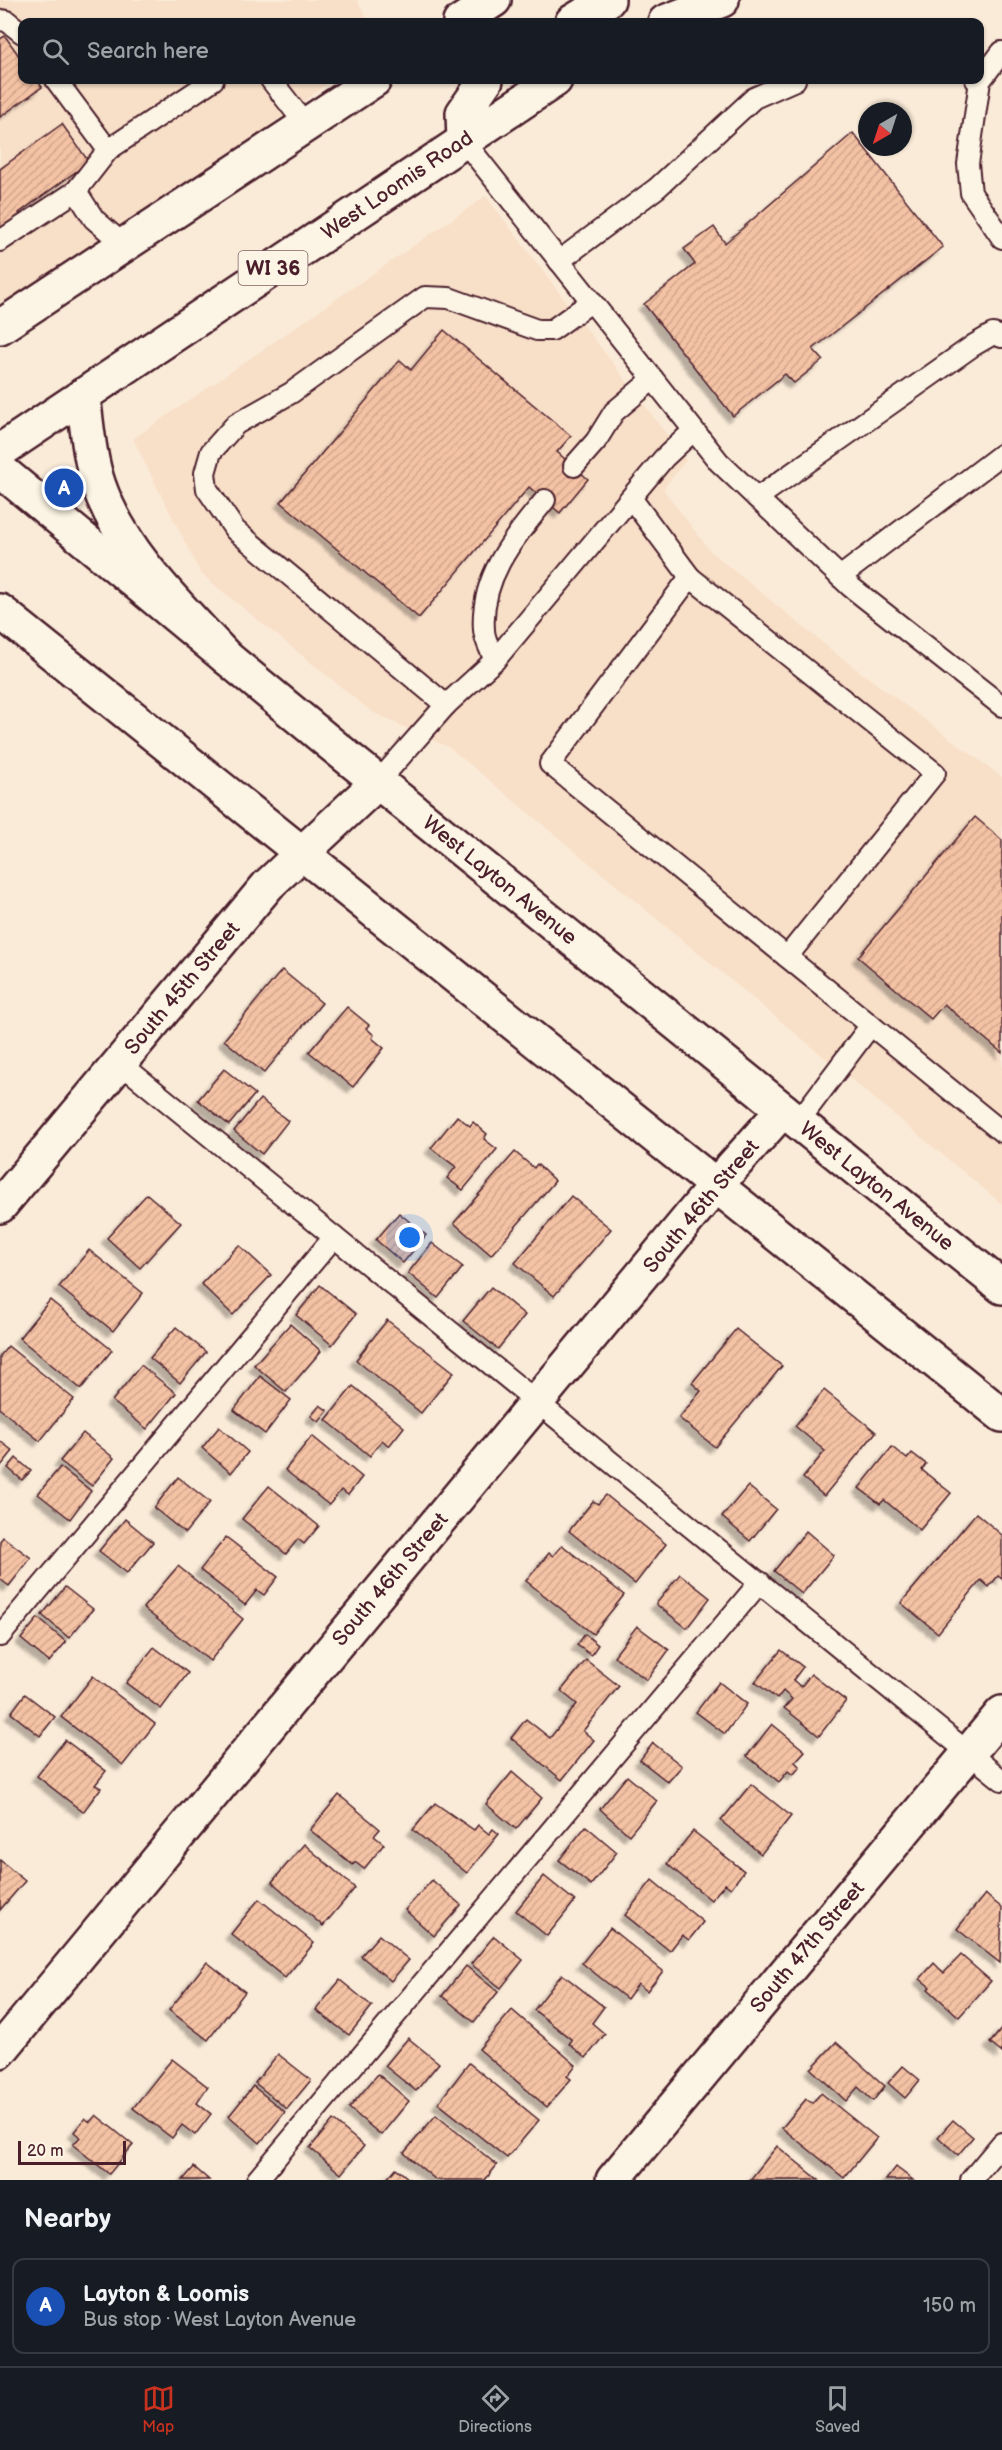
<!DOCTYPE html>
<html lang="en">
<head>
<meta charset="utf-8">
<style>
	:root { --surface:#171b24; --page:#20242c; --text:#f1f3f6; --muted:#9ea1a6; --line:#363941; --accent:#c8321e }
	body { margin:0; font-family:"Balsamiq Sans",sans-serif; background:var(--page); color:var(--text) }
	.compass { position:absolute; left:858px; top:102px; width:54px; height:54px; border-radius:50%; background:var(--surface); box-shadow:0 2px 4px #0004; rotate:219deg }
	.scale { position:absolute; left:18px; bottom:15px; width:108px; box-sizing:border-box; padding-left:6px; border:3px solid #4a1f2b; border-top:0; font-size:16px; line-height:21px; white-space:nowrap; color:#4a1f2b; -webkit-text-stroke:4px #fcf5e5; paint-order:stroke }
	.you { position:absolute; left:410px; top:1238px; width:21px; height:21px; margin:-15px; border:4px solid #fff; border-radius:50%; background:#1a73e8; box-shadow:0 0 0 9px #1a73e833 }
	.badge { display:grid; place-items:center; width:39px; height:39px; border-radius:50%; background:var(--accent); color:#fff; font-size:20px; font-weight:700 }
	.pin { position:absolute; translate:-50% -50%; border:3px solid #fff; box-shadow:0 2px 6px #0006 }
	.list { margin:0; padding:0; list-style:none }
	h2 { display:flex; justify-content:space-between; align-items:center; height:78px; margin:0; padding:0 24px; font-size:26px }
	h2 small { font-size:20px; font-weight:400; color:var(--muted) }
	.list li { display:grid; grid-template-columns:39px 1fr auto; gap:18px; align-items:center; box-sizing:border-box; height:96px; margin:0 12px 12px; padding:0 12px; border:2px solid var(--line); border-radius:12px }
	.list b { display:block; font-size:22px; white-space:nowrap }
	.list p { margin:0; font-size:20px; white-space:nowrap; color:var(--muted) }
	.list em { font-size:20px; font-style:normal; color:var(--muted) }
	.icon { flex:none; width:33px; height:33px; fill:none; stroke:currentColor; stroke-width:2; stroke-linecap:round; stroke-linejoin:round }
	.map { position:relative; flex:none; width:1002px; height:2180px; overflow:hidden }
	.search { position:absolute; background:var(--surface); box-shadow:0 2px 4px #0004; left:18px; right:18px; top:18px; height:66px; display:flex; align-items:center; gap:15px; box-sizing:border-box; padding:0 21px; border-radius:12px; color:var(--muted); font-size:22px }
	.sheet { height:186px; background:var(--surface) }
	nav { display:flex; justify-content:space-around; align-items:center; box-sizing:border-box; height:84px; border-top:2px solid var(--line); background:var(--surface); font-size:16px; color:var(--muted) }
	nav a { display:grid; justify-items:center; gap:3px }
	nav .on { color:var(--accent) }
	.map>svg:first-child { display:block }
	.built { fill:#f8dfc8 }
	.building { fill:url(#building-hatch); stroke:#4a1f2b; stroke-width:1.5; filter:url(#shadow) }
	.lines { fill:none; stroke-linecap:round; stroke-linejoin:round }
	.service-casing { stroke:#4a1f2b; stroke-width:24 }
	.minor-casing { stroke:#4a1f2b; stroke-width:38 }
	.secondary-casing { stroke:#4a1f2b; stroke-width:38 }
	.primary-casing { stroke:#4a1f2b; stroke-width:38 }
	.service { stroke:#fcf5e5; stroke-width:20 }
	.minor { stroke:#fcf5e5; stroke-width:33 }
	.secondary { stroke:#fcf5e5; stroke-width:33 }
	.primary { stroke:#fcf5e5; stroke-width:33 }
	.labels { text-anchor:middle; stroke-width:6; stroke-linejoin:round; paint-order:stroke }
	.shield { fill:#fcf5e5; stroke:#7f5f63; stroke-width:1.5 }
	.shield-label { font-size:20px; font-weight:bold; fill:#4a1f2b }
	.street-label { font-size:21px; fill:#4a1f2b; stroke:#fcf5e5 }
</style>
</head>
<body>
<div class="map">
<svg width="1002" height="2180" viewBox="0 0 1002 2180">
	<defs>
		<pattern id="building-hatch" width="6" height="6" patternUnits="userSpaceOnUse" patternTransform="scale(1.5)"><rect width="6" height="6" fill="#f4c2a4"/><path d="M-1 1l2-2M0 6l6-6M5 7l2-2" fill="none" stroke="#d3a68d"/></pattern>
		<filter id="shadow"><feDropShadow dx="-5.5" dy="5.5" stdDeviation="1.5" flood-color="#0004"/></filter>
	</defs>
	<rect width="100%" height="100%" fill="#faebd8"/>
	<filter id="ink" filterUnits="userSpaceOnUse"><feTurbulence type="fractalNoise" baseFrequency=".0167" numOctaves="2"/><feDisplacementMap in="SourceGraphic" scale="12" xChannelSelector="R" yChannelSelector="G"/><feConvolveMatrix kernelMatrix="1 2 1 2 8 2 1 2 1" color-interpolation-filters="sRGB"/></filter>
	<g filter="url(#ink)">
		<g class="built">
			<polygon points="0,0 357,0 369,22 22,22 22,80 333,80 0,321"/>
			<polygon points="486,196 686,460 663,489 711,552 839,656 1002,777 1002,1204 450,748 372,712 201,574 133,439"/>
		</g>
		<g class="building">
			<polygon points="5,36 22,60 22,80 37,80 42,87 0,117 0,39"/>
			<polygon points="62,124 89,162 19,213 21,216 0,232 0,169"/>
			<polygon points="853,133 943,247 813,349 823,360 794,383 785,374 733,416 644,304 695,264 684,249 714,227 725,243"/>
			<polygon points="444,330 571,436 557,452 588,479 560,513 529,487 419,618 281,502 400,360 411,370"/>
			<polygon points="975,817 1002,840 1002,1053 944,1004 931,1019 858,957"/>
			<polygon points="282,970 322,1003 264,1073 224,1040"/>
			<polygon points="347,1007 369,1025 366,1028 374,1035 372,1038 384,1048 353,1087 309,1052"/>
			<polygon points="224,1069 255,1094 229,1125 198,1100"/>
			<polygon points="260,1099 288,1121 262,1154 234,1131"/>
			<polygon points="457,1116 470,1126 473,1122 487,1134 484,1139 497,1149 463,1190 447,1178 456,1167 431,1148"/>
			<polygon points="515,1152 534,1168 537,1164 555,1181 491,1255 454,1223"/>
			<polygon points="147,1194 181,1223 140,1268 107,1238"/>
			<polygon points="571,1196 611,1229 554,1296 515,1263"/>
			<polygon points="399,1213 426,1235 403,1263 376,1240"/>
			<polygon points="432,1243 463,1267 438,1298 408,1273"/>
			<polygon points="239,1245 271,1275 233,1315 201,1284"/>
			<polygon points="89,1250 143,1293 113,1331 59,1287"/>
			<polygon points="320,1285 356,1314 332,1345 296,1315"/>
			<polygon points="491,1287 525,1315 498,1349 463,1321"/>
			<polygon points="50,1300 112,1350 81,1389 19,1338"/>
			<polygon points="387,1320 454,1372 421,1413 356,1360"/>
			<polygon points="290,1324 321,1351 286,1392 254,1365"/>
			<polygon points="176,1327 206,1352 180,1383 150,1358"/>
			<polygon points="736,1329 782,1366 715,1447 679,1418 701,1391 692,1383"/>
			<polygon points="8,1346 74,1399 40,1441 0,1409 0,1356"/>
			<polygon points="141,1365 176,1393 147,1429 112,1401"/>
			<polygon points="260,1376 291,1400 265,1434 234,1410"/>
			<polygon points="353,1386 404,1427 389,1446 382,1440 370,1456 326,1420"/>
			<polygon points="824,1390 876,1432 824,1496 803,1478 825,1451 795,1426"/>
			<polygon points="320,1405 328,1411 319,1422 311,1416"/>
			<polygon points="219,1427 248,1452 231,1473 202,1448"/>
			<polygon points="83,1433 114,1458 92,1486 60,1461"/>
			<polygon points="312,1436 362,1477 348,1495 341,1490 329,1505 285,1470"/>
			<polygon points="0,1441 13,1451 0,1467"/>
			<polygon points="892,1447 907,1459 912,1453 926,1464 922,1470 951,1493 920,1530 884,1500 880,1504 859,1488"/>
			<polygon points="16,1458 31,1471 22,1480 8,1468"/>
			<polygon points="60,1467 91,1491 70,1519 38,1494"/>
			<polygon points="178,1477 210,1502 185,1533 154,1508"/>
			<polygon points="269,1486 319,1526 304,1544 298,1539 286,1554 242,1519"/>
			<polygon points="748,1486 776,1509 750,1541 722,1517"/>
			<polygon points="606,1495 666,1544 635,1584 569,1531 593,1501 598,1504"/>
			<polygon points="976,1513 1002,1535 1002,1579 998,1576 989,1587 981,1580 938,1633 901,1603"/>
			<polygon points="125,1519 153,1542 127,1573 99,1551"/>
			<polygon points="806,1531 834,1555 802,1594 774,1571"/>
			<polygon points="3,1537 31,1558 9,1586 0,1579 0,1541"/>
			<polygon points="226,1537 278,1577 264,1595 257,1590 245,1605 200,1570"/>
			<polygon points="562,1545 624,1595 593,1634 526,1581 549,1553 553,1556"/>
			<polygon points="178,1566 243,1619 210,1661 143,1608"/>
			<polygon points="680,1574 710,1598 687,1628 656,1604"/>
			<polygon points="65,1587 93,1609 69,1638 42,1615"/>
			<polygon points="38,1618 66,1642 49,1662 21,1639"/>
			<polygon points="637,1626 669,1650 647,1680 614,1656"/>
			<polygon points="585,1634 598,1645 591,1655 577,1645"/>
			<polygon points="154,1647 188,1673 161,1709 126,1683"/>
			<polygon points="781,1650 803,1667 793,1680 801,1687 811,1674 846,1701 819,1736 784,1708 792,1699 783,1691 777,1699 755,1682"/>
			<polygon points="586,1660 619,1686 583,1731 594,1740 562,1780 511,1738 526,1719 550,1738 577,1704 561,1691"/>
			<polygon points="93,1676 155,1724 123,1765 61,1717"/>
			<polygon points="719,1682 747,1704 725,1734 696,1712"/>
			<polygon points="25,1694 55,1717 40,1736 11,1713"/>
			<polygon points="772,1724 805,1751 795,1762 800,1767 793,1775 788,1771 779,1782 747,1756"/>
			<polygon points="65,1740 106,1771 95,1785 101,1788 83,1812 37,1776"/>
			<polygon points="653,1743 682,1766 668,1782 640,1760"/>
			<polygon points="512,1772 542,1798 516,1829 486,1804"/>
			<polygon points="627,1776 657,1801 629,1835 600,1809"/>
			<polygon points="751,1784 791,1816 761,1854 721,1821"/>
			<polygon points="339,1795 380,1829 374,1836 384,1844 364,1869 355,1862 353,1865 310,1830"/>
			<polygon points="435,1803 474,1830 478,1825 489,1834 493,1829 499,1834 467,1873 413,1830"/>
			<polygon points="586,1826 617,1852 591,1885 559,1860"/>
			<polygon points="693,1831 744,1871 731,1888 725,1884 711,1900 667,1864"/>
			<polygon points="304,1844 355,1888 323,1926 272,1882"/>
			<polygon points="0,1860 25,1881 0,1910"/>
			<polygon points="544,1876 575,1901 547,1936 516,1911"/>
			<polygon points="432,1880 461,1905 434,1936 405,1910"/>
			<polygon points="652,1880 703,1922 689,1940 682,1935 670,1951 625,1915"/>
			<polygon points="985,1894 1002,1908 1000,1963 957,1929"/>
			<polygon points="259,1899 314,1943 285,1978 231,1934"/>
			<polygon points="610,1928 663,1971 647,1991 638,1984 627,1999 582,1963"/>
			<polygon points="379,1935 409,1960 391,1981 361,1956"/>
			<polygon points="494,1936 523,1960 501,1988 471,1964"/>
			<polygon points="961,1955 991,1981 959,2017 928,1989 930,1987 920,1979 934,1963 944,1973"/>
			<polygon points="207,1962 245,1992 208,2040 169,2010"/>
			<polygon points="466,1966 498,1992 474,2022 442,1996"/>
			<polygon points="562,1974 604,2007 592,2023 605,2034 586,2058 569,2044 572,2040 534,2010"/>
			<polygon points="340,1980 372,2006 349,2035 316,2010"/>
			<polygon points="512,2010 576,2065 567,2076 571,2079 547,2107 479,2049"/>
			<polygon points="1002,2028 1002,2053 990,2043"/>
			<polygon points="408,2038 439,2063 416,2091 385,2066"/>
			<polygon points="836,2042 885,2086 873,2101 858,2087 846,2101 811,2069"/>
			<polygon points="278,2054 311,2080 287,2109 255,2083"/>
			<polygon points="172,2059 208,2087 197,2103 211,2114 195,2135 182,2125 172,2138 133,2108"/>
			<polygon points="469,2063 539,2120 507,2158 438,2103"/>
			<polygon points="903,2066 920,2080 905,2098 888,2083"/>
			<polygon points="378,2074 409,2101 381,2135 349,2108"/>
			<polygon points="253,2086 285,2112 260,2143 229,2116"/>
			<polygon points="821,2093 877,2138 844,2178 782,2128 806,2099 812,2103"/>
			<polygon points="96,2115 133,2145 109,2174 73,2145 80,2137 74,2132 85,2118 90,2122"/>
			<polygon points="436,2115 497,2165 485,2180 436,2180 404,2153"/>
			<polygon points="333,2120 364,2146 341,2174 310,2148"/>
			<polygon points="953,2120 973,2137 958,2155 938,2137"/>
			<polygon points="777,2146 819,2180 750,2180"/>
			<polygon points="194,2167 209,2180 183,2180"/>
			<polygon points="896,2167 913,2180 886,2180"/>
			<polygon points="396,2168 410,2180 386,2180"/>
		</g>
		<g class="lines">
			<defs>
				<g id="service">
					<polyline points="0,20 7,21 22,33"/>
					<polyline points="56,80 108,150"/>
					<polyline points="271,80 306,125"/>
					<polyline points="976,80 980,81 1002,52"/>
					<polyline points="980,81 968,164 971,193 1002,238"/>
					<polyline points="464,141 719,462 851,587 1002,706"/>
					<polyline points="0,241 76,191"/>
					<polyline points="124,245 94,219 76,191 108,150 213,80"/>
					<polyline points="559,261 657,188 754,98 795,80"/>
					<polyline points="574,466 596,441 614,412 653,379"/>
					<polyline points="631,498 690,577 550,764 1002,1132"/>
					<polyline points="757,498 974,345 993,334 1002,337"/>
					<polyline points="690,577 935,773 787,957"/>
					<polyline points="840,577 1002,454"/>
					<path d="M495,660C491,651 484,639 484,630C480,577 514,538 545,500"/>
					<polyline points="446,705 235,530 207,489 205,473 211,452 236,424 291,393 425,297 449,298 537,330 552,330 591,302"/>
					<polyline points="378,782 446,705 495,660 664,458 693,431"/>
					<polyline points="120,1063 1002,1780"/>
					<polyline points="798,1122 871,1025"/>
					<polyline points="0,1636 334,1237"/>
					<polyline points="257,2180 760,1582"/>
					<polyline points="971,2180 1002,2143"/>
				</g>
				<g id="minor">
					<polyline points="0,1206 268,885 378,782"/>
					<polyline points="0,2051 717,1184 783,1110"/>
					<polyline points="613,2180 1002,1713"/>
				</g>
				<g id="secondary">
					<polyline points="0,470 331,744 1002,1287"/>
					<polyline points="0,611 1002,1415"/>
				</g>
				<g id="primary">
					<polyline points="460,22 494,0"/>
					<polyline points="572,22 608,0"/>
					<polyline points="665,22 722,0"/>
					<polyline points="464,141 463,113 486,80"/>
					<polyline points="0,327 374,80"/>
					<path d="M83,395C87,426 89,457 99,486C123,554 179,606 227,658"/>
					<polyline points="0,451 555,80"/>
				</g>
			</defs>
			<use href="#service" class="service-casing"/>
			<use href="#minor" class="minor-casing"/>
			<use href="#secondary" class="secondary-casing"/>
			<use href="#primary" class="primary-casing"/>
			<use href="#service" class="service"/>
			<use href="#minor" class="minor"/>
			<use href="#secondary" class="secondary"/>
			<use href="#primary" class="primary"/>
		</g>
	</g>
	<g class="labels">
		<rect class="shield" x="238.5" y="251" width="69" height="34" rx="4.5"/>
		<g class="shield-label">
			<text x="273" y="275">WI 36</text>
		</g>
		<g class="street-label">
			<text transform="translate(397 185) rotate(-34)" y="7">West Loomis Road</text>
			<text transform="translate(500 880) rotate(39)" y="7">West Layton Avenue</text>
			<text transform="translate(182 988) rotate(-50)" y="7">South 45th Street</text>
			<text transform="translate(877 1186) rotate(39)" y="7">West Layton Avenue</text>
			<text transform="translate(701 1206) rotate(-50)" y="7">South 46th Street</text>
			<text transform="translate(390 1579) rotate(-50)" y="7">South 46th Street</text>
			<text transform="translate(807 1947) rotate(-50)" y="7">South 47th Street</text>
		</g>
	</g>
</svg>
<svg class="compass" viewBox="-18 -18 36 36"><path d="M0-13l5 13h-10z" fill="#e53935"/><path d="M0 13l5-13h-10z" fill="#9ea1a6"/></svg>
<div class="scale">20 m</div>
<div class="you"></div>
<div class="pin badge" style="left:64px;top:488px;background:#1a4fb4">A</div>
<div class="search"><svg class="icon" aria-label="search" viewBox="0 0 24 24"><circle cx="10" cy="10" r="6"/><path d="M15 15l6 6"/></svg>Search here</div>
</div>
<section class="sheet">
<h2>Nearby<small></small></h2>
<ul class="list">
<li><span class="badge" style="background:#1a4fb4">A</span><div><b>Layton &amp; Loomis</b><p>Bus stop · West Layton Avenue</p></div><em>150 m</em></li>
</ul>
</section>
<nav>
<a class="on"><svg class="icon" aria-label="map" viewBox="0 0 24 24"><path d="M3 6l6-2 6 2 6-2v14l-6 2-6-2-6 2zM9 4v14M15 6v14"/></svg>Map</a>
<a><svg class="icon" aria-label="directions" viewBox="0 0 24 24"><path d="M12 3l9 9-9 9-9-9zM9 14v-3h6M13 9l2 2-2 2"/></svg>Directions</a>
<a><svg class="icon" aria-label="saved" viewBox="0 0 24 24"><path d="M7 4h10v16l-5-4-5 4z"/></svg>Saved</a>
</nav>
</body>
</html>
